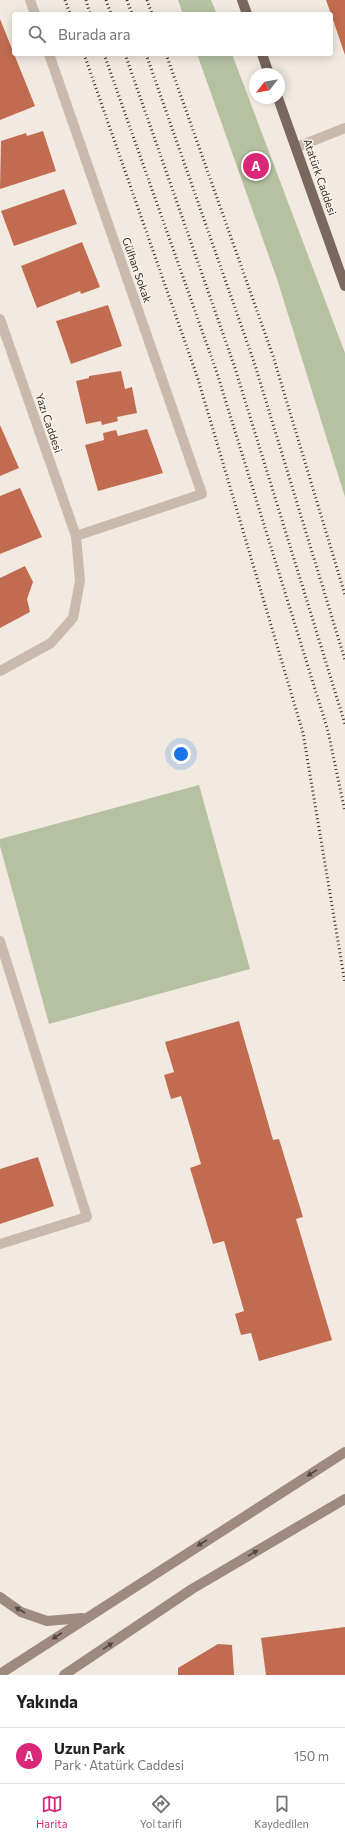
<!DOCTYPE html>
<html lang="tr">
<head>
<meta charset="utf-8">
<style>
	:root { --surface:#fff; --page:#f6f6f6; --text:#222; --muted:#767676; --line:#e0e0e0; --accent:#db2777 }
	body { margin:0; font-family:Commissioner,sans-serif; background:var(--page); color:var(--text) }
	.compass { position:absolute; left:249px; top:68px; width:36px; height:36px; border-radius:50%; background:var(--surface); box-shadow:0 2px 10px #0003; rotate:239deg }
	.you { position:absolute; left:181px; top:754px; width:14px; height:14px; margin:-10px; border:3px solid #fff; border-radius:50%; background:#1a73e8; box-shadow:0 0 0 6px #1a73e833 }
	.badge { display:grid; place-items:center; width:26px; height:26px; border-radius:50%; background:var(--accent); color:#fff; font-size:13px; font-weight:700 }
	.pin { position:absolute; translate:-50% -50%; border:2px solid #fff; box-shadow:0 1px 4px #0006 }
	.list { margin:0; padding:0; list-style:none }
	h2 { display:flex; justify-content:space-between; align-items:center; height:52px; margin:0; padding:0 16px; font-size:17px }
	h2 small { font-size:13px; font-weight:400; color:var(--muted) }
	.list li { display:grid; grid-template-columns:26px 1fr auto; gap:12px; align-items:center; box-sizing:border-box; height:56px; padding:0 16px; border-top:1px solid var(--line) }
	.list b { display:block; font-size:15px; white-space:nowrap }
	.list p { margin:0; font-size:13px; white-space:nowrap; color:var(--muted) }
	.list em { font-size:13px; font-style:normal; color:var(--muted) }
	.icon { flex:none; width:22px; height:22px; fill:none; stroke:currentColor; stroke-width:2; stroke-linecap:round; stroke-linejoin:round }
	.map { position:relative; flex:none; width:345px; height:1675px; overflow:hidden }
	.search { position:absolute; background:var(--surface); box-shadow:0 2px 10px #0003; left:12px; right:12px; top:12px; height:44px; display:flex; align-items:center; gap:10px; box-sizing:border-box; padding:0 14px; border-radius:4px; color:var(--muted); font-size:15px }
	.sheet { height:108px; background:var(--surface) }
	nav { display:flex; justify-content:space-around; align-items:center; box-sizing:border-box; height:56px; border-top:1px solid var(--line); background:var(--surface); font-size:11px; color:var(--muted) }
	nav a { display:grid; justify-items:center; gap:2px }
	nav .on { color:var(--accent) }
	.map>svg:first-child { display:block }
	.green { fill:#b6c1a1 }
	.building { fill:#c16c50 }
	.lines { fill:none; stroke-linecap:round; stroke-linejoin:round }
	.street { stroke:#cabaad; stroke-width:10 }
	.secondary { stroke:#9e8a7e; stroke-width:10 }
	.primary { stroke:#7a675d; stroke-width:10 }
	.rail { stroke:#392f2b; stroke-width:3; stroke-dasharray:1 3; stroke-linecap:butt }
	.oneway { fill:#524640 }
	.labels { text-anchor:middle; stroke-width:3; stroke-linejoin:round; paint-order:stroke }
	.street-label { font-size:11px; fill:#392f2b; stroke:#faf4ed }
</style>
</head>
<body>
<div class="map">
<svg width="345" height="1675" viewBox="0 0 345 1675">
	<rect width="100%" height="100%" fill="#f2eae1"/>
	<g class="green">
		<polygon points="178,0 211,0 217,14 183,14"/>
		<polygon points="197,54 232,54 345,353 345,497 277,279"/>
		<polygon points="199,785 250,969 49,1024 0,846 0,839"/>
	</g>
	<g class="building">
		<polygon points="326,0 345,0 345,55 331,14"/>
		<polygon points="0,19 35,106 0,120"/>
		<polygon points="43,131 56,171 0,189 1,141 26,133 27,136"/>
		<polygon points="64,189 77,224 14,246 1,211"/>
		<polygon points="82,242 100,287 81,294 80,291 37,308 21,266"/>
		<polygon points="108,305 122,346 71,364 56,321"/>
		<polygon points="121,371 125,389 132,387 137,413 117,417 118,421 102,425 101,421 86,424 76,381 89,378 89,376"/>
		<polygon points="0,425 19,468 0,476"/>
		<polygon points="147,429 163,473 98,491 85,445 104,440 103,433 116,430 118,436"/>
		<polygon points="20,488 42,537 0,554 0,496"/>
		<polygon points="25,566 33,582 27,599 30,612 0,628 0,578"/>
		<polygon points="239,1021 273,1140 279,1139 303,1217 296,1219 332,1340 259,1361 251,1333 241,1335 235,1314 244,1311 224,1241 213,1244 190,1168 201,1164 181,1096 171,1099 164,1075 174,1072 165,1042"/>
		<polygon points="38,1157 54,1206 0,1224 0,1169"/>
		<polygon points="345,1627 345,1675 266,1675 261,1638"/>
		<polygon points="218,1644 232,1645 234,1675 178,1675 178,1668"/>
	</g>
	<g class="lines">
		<g class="street">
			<polyline points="30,0 35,14"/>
			<polyline points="49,54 202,494 76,536"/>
			<polyline points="297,147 345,128"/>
			<polyline points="0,319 76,536 80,581 73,618 51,643 0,671"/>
			<polyline points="0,941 87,1217 0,1244"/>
		</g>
		<g class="secondary">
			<polyline points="0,1597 21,1612 47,1621 82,1618"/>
			<polyline points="0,1674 345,1452"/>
			<polyline points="64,1675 192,1589 345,1499"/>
		</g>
		<g class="primary">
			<polyline points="242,0 247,14"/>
			<polyline points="262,54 269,74"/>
			<polyline points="278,98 345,286"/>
		</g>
		<g class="rail">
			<polyline points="65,0 70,14"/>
			<polyline points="86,0 90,14"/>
			<polyline points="106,0 111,14"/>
			<polyline points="127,0 132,14"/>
			<polyline points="147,0 152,14"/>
			<polyline points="84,54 198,379 303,733 345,983"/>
			<polyline points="104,54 217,373 328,731 345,812"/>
			<polyline points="125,54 235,368 345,724"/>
			<polyline points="146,54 254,362 345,660"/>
			<polyline points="166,54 273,356 345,595"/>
		</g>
	</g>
	<defs><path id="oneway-solid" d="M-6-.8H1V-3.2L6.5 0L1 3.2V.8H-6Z"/></defs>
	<g class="oneway">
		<use href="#oneway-solid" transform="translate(312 1473) rotate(148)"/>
		<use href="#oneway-solid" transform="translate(202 1543) rotate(148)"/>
		<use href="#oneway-solid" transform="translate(253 1553) rotate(-31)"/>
		<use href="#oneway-solid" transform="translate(20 1610) rotate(-150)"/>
		<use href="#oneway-solid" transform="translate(57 1636) rotate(147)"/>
		<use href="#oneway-solid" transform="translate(108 1646) rotate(-34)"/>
	</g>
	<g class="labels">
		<g class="street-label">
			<text transform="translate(320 177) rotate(71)" y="4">Atatürk Caddesi</text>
			<text transform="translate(137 270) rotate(71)" y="4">Gülhan Sokak</text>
			<text transform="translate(49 423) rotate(71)" y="4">Yazı Caddesi</text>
		</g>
	</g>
</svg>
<svg class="compass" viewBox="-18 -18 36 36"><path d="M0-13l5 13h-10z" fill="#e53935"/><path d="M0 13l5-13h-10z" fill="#767676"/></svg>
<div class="you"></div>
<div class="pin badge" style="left:256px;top:166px">A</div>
<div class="search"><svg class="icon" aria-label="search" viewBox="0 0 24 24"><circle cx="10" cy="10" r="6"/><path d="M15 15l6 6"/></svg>Burada ara</div>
</div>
<section class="sheet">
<h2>Yakında<small></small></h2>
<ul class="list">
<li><span class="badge">A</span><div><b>Uzun Park</b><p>Park · Atatürk Caddesi</p></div><em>150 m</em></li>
</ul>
</section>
<nav>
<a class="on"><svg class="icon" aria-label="map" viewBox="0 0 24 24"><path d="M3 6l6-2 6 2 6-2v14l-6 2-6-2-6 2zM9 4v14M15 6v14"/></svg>Harita</a>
<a><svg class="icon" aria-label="directions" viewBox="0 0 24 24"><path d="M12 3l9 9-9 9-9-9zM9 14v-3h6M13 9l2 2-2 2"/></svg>Yol tarifi</a>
<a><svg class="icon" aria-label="saved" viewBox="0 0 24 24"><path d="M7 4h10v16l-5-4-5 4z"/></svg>Kaydedilen</a>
</nav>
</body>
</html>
